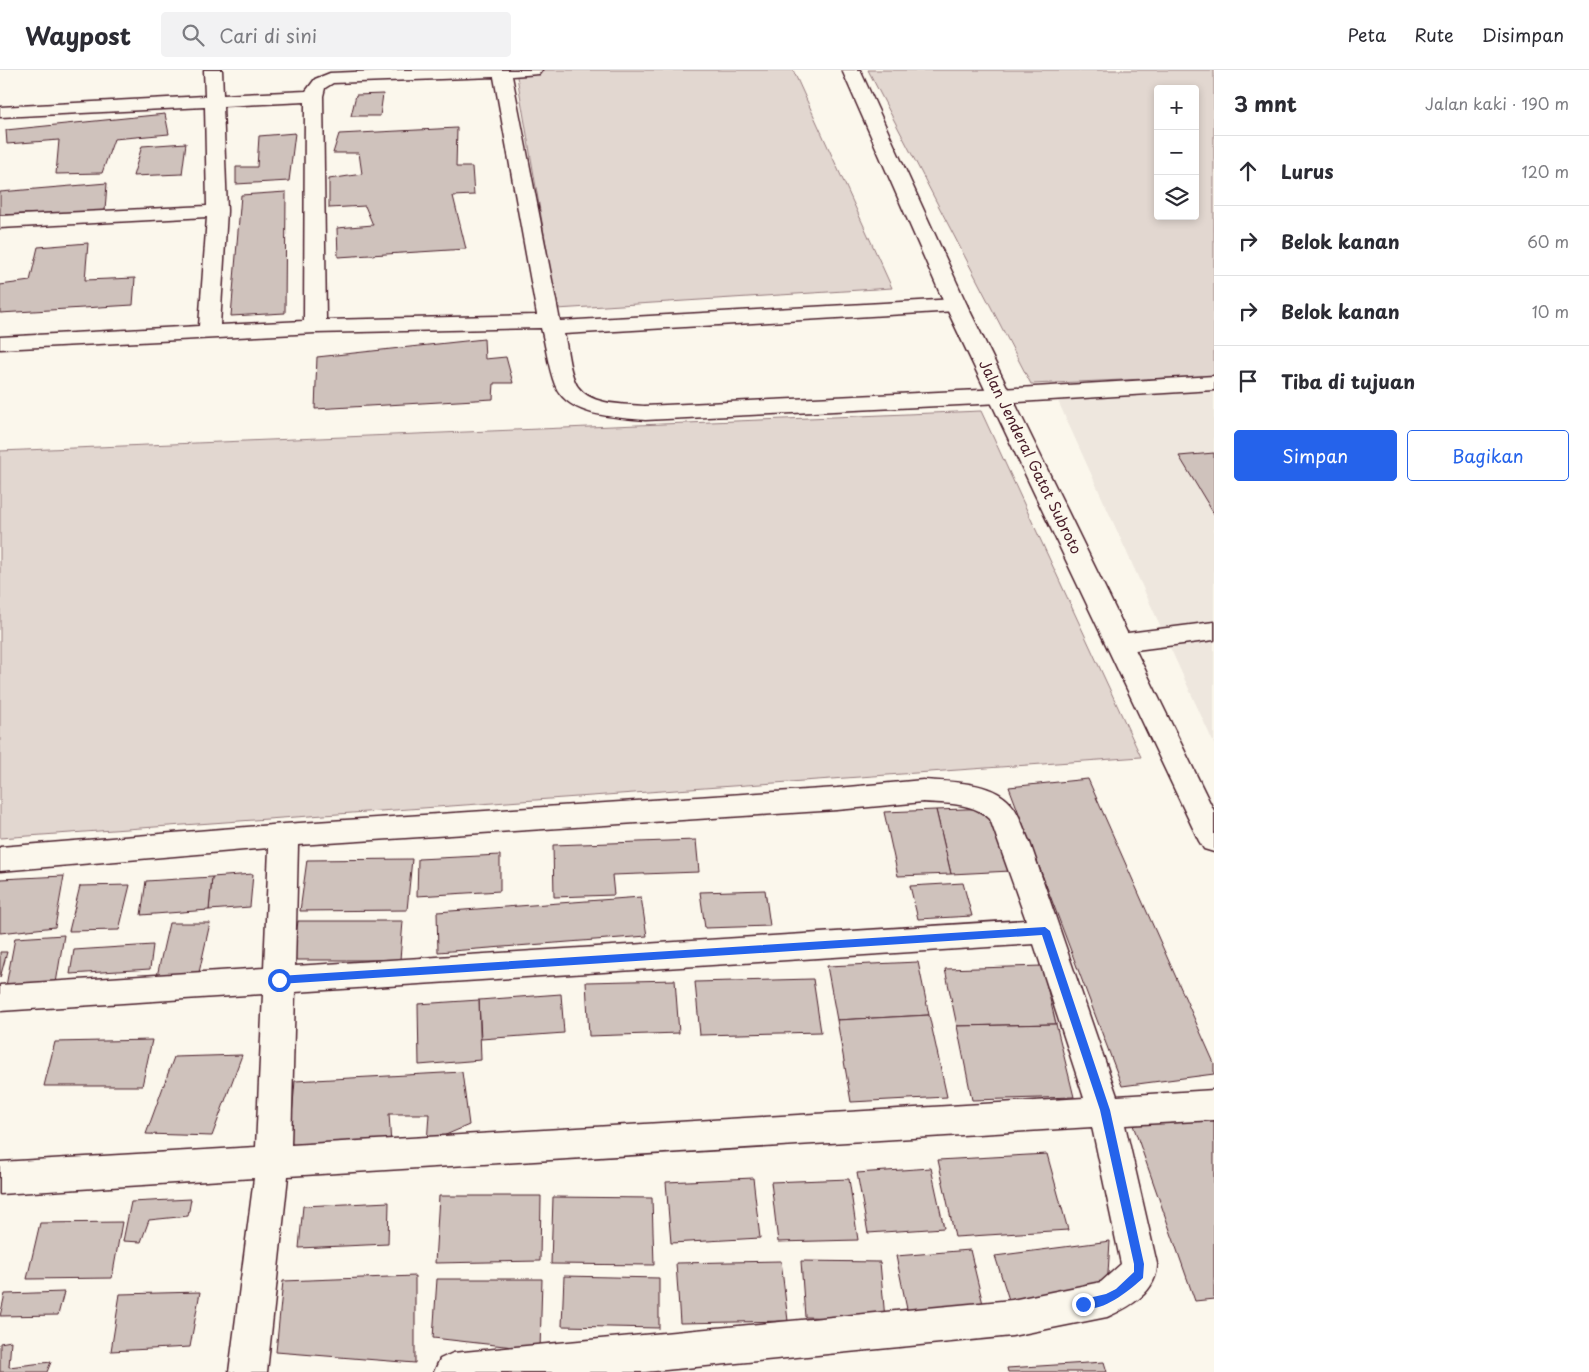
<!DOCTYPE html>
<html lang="id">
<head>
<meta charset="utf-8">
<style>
	:root { --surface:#fff; --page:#f2f2f3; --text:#2b2b33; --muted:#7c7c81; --line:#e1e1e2; --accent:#2563eb }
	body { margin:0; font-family:"Playpen Sans",sans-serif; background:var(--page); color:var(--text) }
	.controls { position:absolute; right:15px; top:15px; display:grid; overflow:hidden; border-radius:5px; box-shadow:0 2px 8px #0003 }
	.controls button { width:45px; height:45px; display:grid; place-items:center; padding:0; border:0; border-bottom:1px solid var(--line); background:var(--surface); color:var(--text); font:25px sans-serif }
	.stop { position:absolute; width:15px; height:15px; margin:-11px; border:4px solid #2563eb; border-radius:50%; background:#fff }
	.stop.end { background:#2563eb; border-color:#fff; box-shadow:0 1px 5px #0008 }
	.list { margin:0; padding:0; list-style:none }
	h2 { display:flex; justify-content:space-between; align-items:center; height:65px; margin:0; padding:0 20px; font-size:21px }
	h2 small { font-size:16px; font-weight:400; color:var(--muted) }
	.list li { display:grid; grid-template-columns:32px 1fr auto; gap:15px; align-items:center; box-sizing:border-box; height:70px; padding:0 20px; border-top:1px solid var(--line) }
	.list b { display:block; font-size:19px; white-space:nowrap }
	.list em { font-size:16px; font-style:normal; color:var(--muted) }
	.actions { display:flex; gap:10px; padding:15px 20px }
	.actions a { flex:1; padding:11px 0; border:1px solid var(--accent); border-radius:5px; text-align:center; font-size:18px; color:var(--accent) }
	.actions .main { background:var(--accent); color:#fff }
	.icon { flex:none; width:28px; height:28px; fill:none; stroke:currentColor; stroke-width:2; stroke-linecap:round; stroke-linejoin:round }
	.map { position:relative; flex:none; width:1214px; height:1302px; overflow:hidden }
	header { display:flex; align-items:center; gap:30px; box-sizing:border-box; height:70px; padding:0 25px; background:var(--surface); border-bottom:1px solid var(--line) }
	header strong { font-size:24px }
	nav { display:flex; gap:28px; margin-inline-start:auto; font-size:18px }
	.search { width:350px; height:45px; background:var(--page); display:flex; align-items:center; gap:12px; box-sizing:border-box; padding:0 18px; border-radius:5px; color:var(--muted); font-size:19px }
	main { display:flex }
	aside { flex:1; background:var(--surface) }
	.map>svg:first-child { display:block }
	.built { fill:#eee7de }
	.green { fill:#e2d7d0; stroke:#967b7e; fill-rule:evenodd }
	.building { fill:#cfc2bc; stroke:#4a1f2b }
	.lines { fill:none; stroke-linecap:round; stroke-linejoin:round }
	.minor-casing { stroke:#4a1f2b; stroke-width:3 }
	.highway-casing { stroke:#4a1f2b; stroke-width:3 }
	.minor { fill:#fbf7ec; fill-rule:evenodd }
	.highway { fill:#fbf7ec; fill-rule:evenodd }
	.route { fill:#2563eb }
	.labels { text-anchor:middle; stroke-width:4; stroke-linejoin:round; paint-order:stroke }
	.street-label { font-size:15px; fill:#4a1f2b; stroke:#fbf7ec }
</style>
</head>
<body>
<header>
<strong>Waypost</strong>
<div class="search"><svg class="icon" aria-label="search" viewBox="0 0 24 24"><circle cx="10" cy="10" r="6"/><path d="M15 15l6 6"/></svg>Cari di sini</div>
<nav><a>Peta</a><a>Rute</a><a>Disimpan</a></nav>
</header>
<main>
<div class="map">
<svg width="1214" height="1302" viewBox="0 0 1214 1302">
	<rect width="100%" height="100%" fill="#fbf7ec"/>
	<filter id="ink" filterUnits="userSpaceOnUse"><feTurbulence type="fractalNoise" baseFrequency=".02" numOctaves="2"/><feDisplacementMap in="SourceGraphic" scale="10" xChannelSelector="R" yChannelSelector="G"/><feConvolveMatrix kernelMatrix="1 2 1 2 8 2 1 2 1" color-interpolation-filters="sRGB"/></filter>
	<g filter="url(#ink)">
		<polygon class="built" points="1214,314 1214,674 1053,320"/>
		<g class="green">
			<polygon points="539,0 793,0 892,218 557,239 516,1"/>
			<path d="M868,0H1214V306L1031,314ZM1158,19H1195V146H1158Z"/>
			<polygon points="981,341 1141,687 0,768 0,381"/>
		</g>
		<g class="building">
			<polygon points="383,24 380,46 351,46 356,25"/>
			<polygon points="165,44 169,64 114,69 102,103 56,104 59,70 7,74 6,60"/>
			<polygon points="457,58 456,97 472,97 474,125 453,126 466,179 338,187 337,158 373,155 365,136 329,138 329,109 362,104 359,83 333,83 339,64"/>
			<polygon points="295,63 289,111 236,114 236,97 257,97 259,66"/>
			<polygon points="186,73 182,104 133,106 142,76"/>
			<polygon points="107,113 105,141 0,145 0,122"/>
			<polygon points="286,122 285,243 231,246 241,125"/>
			<polygon points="88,173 85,210 135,208 133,235 0,243 0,215 30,211 38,177"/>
			<polygon points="484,269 485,289 506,287 513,313 494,313 493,329 315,339 317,287"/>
			<polygon points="1214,383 1214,444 1179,386"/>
			<polygon points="1088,709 1214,993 1214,1004 1122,1016 1009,717"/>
			<polygon points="993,738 1011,801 951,804 936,740"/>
			<polygon points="936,740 951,804 898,806 884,742"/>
			<polygon points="696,770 699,802 612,805 614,825 554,827 553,775"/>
			<polygon points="500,785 500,821 417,826 418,789"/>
			<polygon points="412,789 407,840 300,841 307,790"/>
			<polygon points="253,804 250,837 209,840 212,807"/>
			<polygon points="64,806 55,857 0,863 0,809"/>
			<polygon points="212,807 209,840 141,845 146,811"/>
			<polygon points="963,813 972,846 918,849 910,816"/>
			<polygon points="130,815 119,860 69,861 80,816"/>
			<polygon points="765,820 770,856 705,858 700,822"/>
			<polygon points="641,827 647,866 438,882 437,842"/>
			<polygon points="298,851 403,851 400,890 293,890"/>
			<polygon points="169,853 210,853 198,907 157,906"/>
			<polygon points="64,865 56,913 6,916 15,868"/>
			<polygon points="153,875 150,899 70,904 74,880"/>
			<polygon points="0,882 7,882 0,908"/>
			<polygon points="918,892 929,945 837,950 827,896"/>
			<polygon points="1042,896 1056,954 957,956 945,899"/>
			<polygon points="813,909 821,962 700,965 695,912"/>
			<polygon points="675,910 679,963 589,966 586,912"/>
			<polygon points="561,924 564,963 481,969 479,930"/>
			<polygon points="479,930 481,990 419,995 418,934"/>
			<polygon points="929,945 947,1027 851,1032 837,950"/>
			<polygon points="1056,954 1074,1027 972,1030 957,956"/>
			<polygon points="152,970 142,1016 44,1016 55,972"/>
			<polygon points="242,985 212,1066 146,1064 174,987"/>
			<polygon points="462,1002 469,1055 427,1073 429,1044 389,1044 391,1075 289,1080 295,1011"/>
			<polygon points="1214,1047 1214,1229 1195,1231 1133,1055"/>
			<polygon points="1047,1084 1068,1160 955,1167 938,1090"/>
			<polygon points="931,1098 944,1158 868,1163 857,1103"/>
			<polygon points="753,1108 760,1168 671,1173 666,1112"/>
			<polygon points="849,1109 858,1170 778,1172 771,1112"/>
			<polygon points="439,1126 541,1126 540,1191 435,1193"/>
			<polygon points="553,1127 652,1128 654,1195 551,1194"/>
			<polygon points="191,1129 188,1146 149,1150 141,1172 123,1171 131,1132"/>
			<polygon points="389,1132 388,1174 299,1178 303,1136"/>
			<polygon points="122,1152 112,1208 27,1209 40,1153"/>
			<polygon points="1110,1171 1107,1220 1010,1233 995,1186"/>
			<polygon points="970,1180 984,1238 908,1244 896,1186"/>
			<polygon points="781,1191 788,1251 680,1253 676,1193"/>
			<polygon points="801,1191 880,1192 885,1249 805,1247"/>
			<polygon points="415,1206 415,1293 276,1282 283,1211"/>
			<polygon points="564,1206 659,1208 659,1258 562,1256"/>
			<polygon points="437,1209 542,1209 540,1280 433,1268"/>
			<polygon points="64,1222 58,1245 0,1246 5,1224"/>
			<polygon points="200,1222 190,1277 111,1281 120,1224"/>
			<polygon points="11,1271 9,1297 51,1292 47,1302 0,1302 0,1273"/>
			<polygon points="1104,1292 1107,1302 1008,1302 1007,1298"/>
		</g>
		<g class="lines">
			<defs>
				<g id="minor">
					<path d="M204,0H222L223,25L306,21L315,9L330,3L400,0H542L539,4L512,6L560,251L956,229L963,231L967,235L963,239L956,241L564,264C568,279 569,304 578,317C592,336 625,334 645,336L1001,319L1214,306V320L1001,333L645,350C616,347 568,347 555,315C548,297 546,276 541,258L315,263L0,279V267L199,256L207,147L0,158V146L207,136L205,37L0,47V37L205,26ZM494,7L537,245L326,250L323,26L325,18L333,13ZM305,32L304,251L220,255L227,141L223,36Z"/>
					<polygon points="1214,552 1214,570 1120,582 1111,579 1107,573 1111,567 1120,564"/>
					<path d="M923,710C951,712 992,711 1011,734C1020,744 1024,761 1030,773L1117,1026L1214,1020V1050L1125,1055L1157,1194C1157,1222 1130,1237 1107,1247L1012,1266L645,1302H434L440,1289L453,1283L1012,1230L1101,1212L1121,1194L1092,1057L288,1106L267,1302H229L254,1108L0,1124V1092L256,1077L263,924L0,941V915L264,898L269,778L0,801V777L284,754L837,718ZM923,732C947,734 973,732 990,749L1026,850L295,896L298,775L837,740ZM1034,874L1084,1028L291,1075L295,922Z"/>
				</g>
				<polygon id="highway" points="842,0 860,0 967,235 1214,741 1214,782 1204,779 1199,771 945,235"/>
			</defs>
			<use href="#minor" class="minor-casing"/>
			<use href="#highway" class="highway-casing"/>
			<use href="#minor" class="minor"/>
			<use href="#highway" class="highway"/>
		</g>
	</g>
	<path class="route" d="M1045,857L1050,861L1110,1040L1144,1194L1143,1208C1129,1221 1100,1245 1080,1237V1230L1106,1224L1116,1219L1134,1202V1194L1100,1040L1042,865L279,914L275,910L279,906Z"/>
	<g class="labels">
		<g class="street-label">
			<text transform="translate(1030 387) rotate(64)" y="5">Jalan Jenderal Gatot Subroto</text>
		</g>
	</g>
</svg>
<div class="controls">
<button>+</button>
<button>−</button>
<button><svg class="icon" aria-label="layers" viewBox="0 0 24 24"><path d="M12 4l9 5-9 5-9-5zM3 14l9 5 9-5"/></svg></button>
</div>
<div class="stop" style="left:279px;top:910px"></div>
<div class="stop end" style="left:1083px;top:1234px"></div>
</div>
<aside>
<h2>3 mnt<small>Jalan kaki · 190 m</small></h2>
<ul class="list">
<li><svg class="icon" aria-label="ahead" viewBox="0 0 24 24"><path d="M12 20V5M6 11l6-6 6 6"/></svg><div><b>Lurus</b></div><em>120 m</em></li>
<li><svg class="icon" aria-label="right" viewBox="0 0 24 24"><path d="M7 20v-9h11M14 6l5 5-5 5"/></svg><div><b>Belok kanan</b></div><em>60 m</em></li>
<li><svg class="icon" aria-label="right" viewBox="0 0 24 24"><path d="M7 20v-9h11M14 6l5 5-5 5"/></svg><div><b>Belok kanan</b></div><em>10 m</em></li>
<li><svg class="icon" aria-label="arrive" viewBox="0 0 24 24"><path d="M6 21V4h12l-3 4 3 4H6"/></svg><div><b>Tiba di tujuan</b></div></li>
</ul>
<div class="actions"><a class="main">Simpan</a><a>Bagikan</a></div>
</aside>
</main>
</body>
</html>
